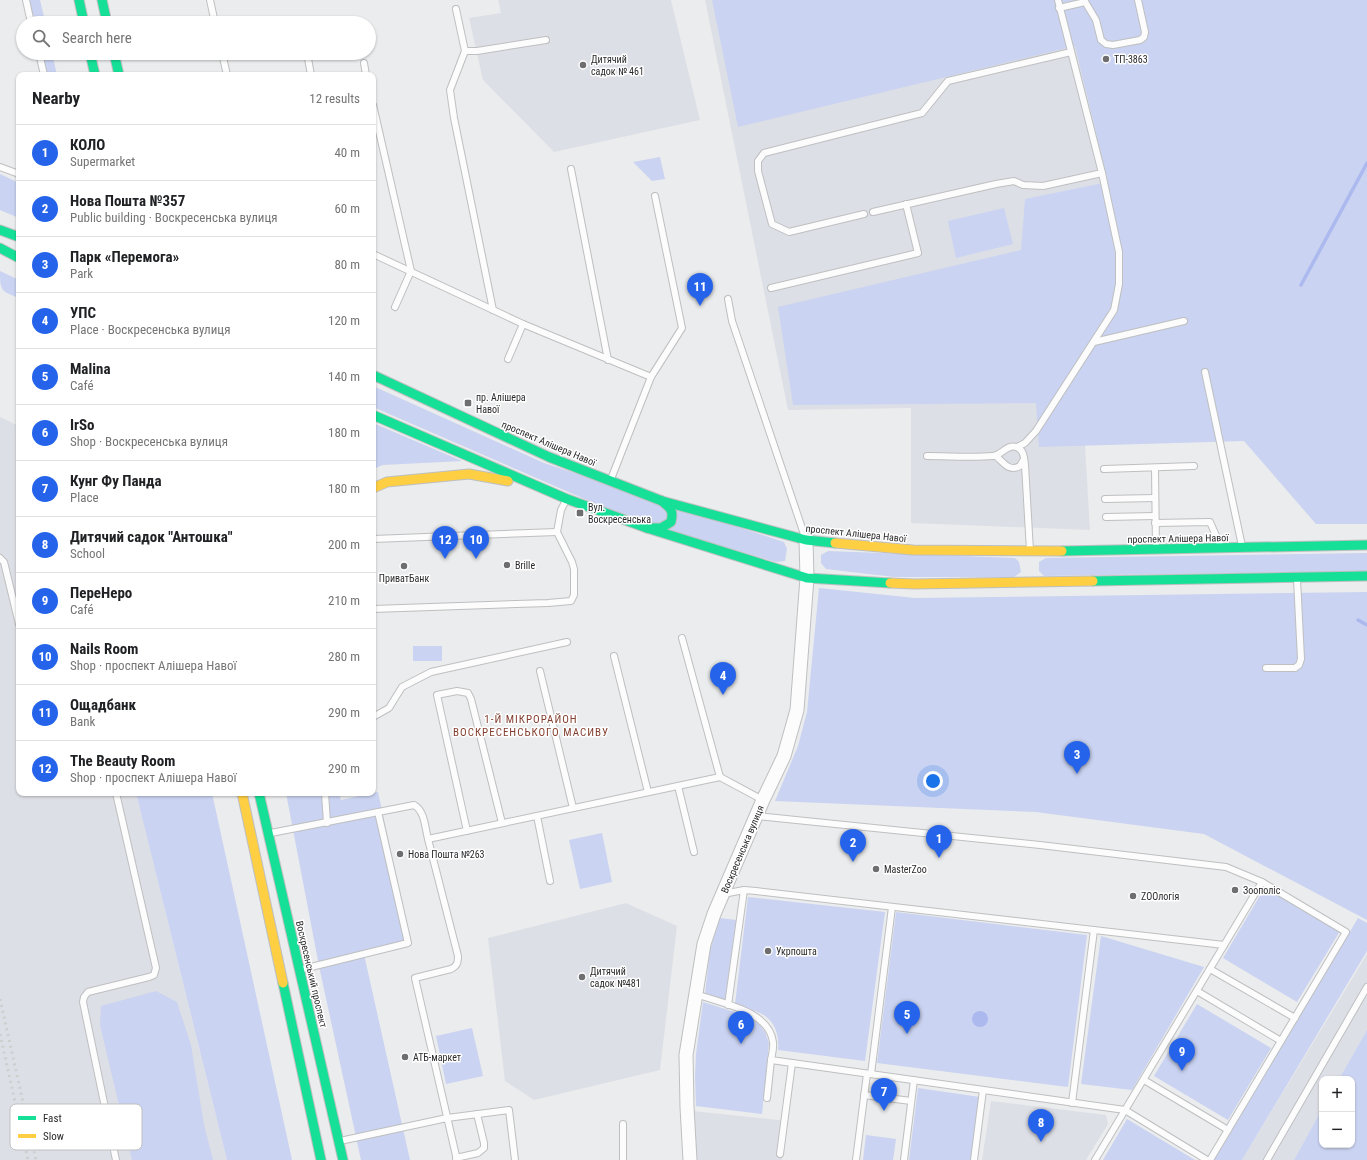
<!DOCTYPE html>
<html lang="en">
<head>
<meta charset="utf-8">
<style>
	:root { --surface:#fff; --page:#f2f2f2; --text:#202124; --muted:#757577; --line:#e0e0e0; --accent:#2563eb }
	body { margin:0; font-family:"Roboto Condensed",sans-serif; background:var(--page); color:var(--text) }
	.controls { position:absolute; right:12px; bottom:12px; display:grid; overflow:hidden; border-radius:8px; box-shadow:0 1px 3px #0004 }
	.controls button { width:36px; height:36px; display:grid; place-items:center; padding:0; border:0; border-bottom:1px solid var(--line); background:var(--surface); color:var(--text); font:20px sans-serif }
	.you { position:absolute; left:933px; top:781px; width:14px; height:14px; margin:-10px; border:3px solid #fff; border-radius:50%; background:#1a73e8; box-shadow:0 0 0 6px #1a73e833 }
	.badge { display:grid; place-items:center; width:26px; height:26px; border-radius:50%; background:var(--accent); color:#fff; font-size:13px; font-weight:700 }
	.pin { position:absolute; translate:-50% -33px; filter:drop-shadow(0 1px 2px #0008) }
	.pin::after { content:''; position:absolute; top:21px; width:14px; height:12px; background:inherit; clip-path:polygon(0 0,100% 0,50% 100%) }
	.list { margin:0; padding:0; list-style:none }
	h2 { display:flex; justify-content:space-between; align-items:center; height:52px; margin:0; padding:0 16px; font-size:17px }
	h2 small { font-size:13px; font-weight:400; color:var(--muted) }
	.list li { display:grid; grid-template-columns:26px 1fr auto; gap:12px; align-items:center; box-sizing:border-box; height:56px; padding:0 16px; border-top:1px solid var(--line) }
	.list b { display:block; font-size:15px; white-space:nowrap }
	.list p { margin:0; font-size:13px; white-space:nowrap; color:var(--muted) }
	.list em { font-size:13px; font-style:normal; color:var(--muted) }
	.icon { flex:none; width:22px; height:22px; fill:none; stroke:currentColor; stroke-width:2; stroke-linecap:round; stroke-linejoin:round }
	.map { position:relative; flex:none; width:1367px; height:1160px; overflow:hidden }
	.search { position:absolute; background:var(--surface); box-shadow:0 1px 3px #0004; left:16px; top:16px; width:360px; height:44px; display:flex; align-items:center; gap:10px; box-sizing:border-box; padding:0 14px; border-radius:22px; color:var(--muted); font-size:15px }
	.panel { position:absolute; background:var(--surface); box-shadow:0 1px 3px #0004; left:16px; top:72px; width:360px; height:724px; border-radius:8px }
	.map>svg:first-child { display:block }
	.built { fill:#dddfe6 }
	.green { fill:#cad3f1 }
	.water { fill:#acb9ee }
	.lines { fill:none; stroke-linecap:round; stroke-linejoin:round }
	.stream { stroke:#acb9ee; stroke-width:3.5 }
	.lane-casing { stroke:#bebfc0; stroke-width:8 }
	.street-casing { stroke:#bebfc0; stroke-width:15 }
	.fast-casing { stroke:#bebfc0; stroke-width:11 }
	.slow-casing { stroke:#bebfc0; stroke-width:11 }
	.lane { stroke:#fcfcfc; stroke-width:6 }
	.street { stroke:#fcfcfc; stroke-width:13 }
	.fast { stroke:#16e098; stroke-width:9 }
	.slow { stroke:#ffcf43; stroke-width:9 }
	.rail { stroke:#cdcece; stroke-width:3; stroke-dasharray:2 4; stroke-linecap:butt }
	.poi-dot { fill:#6e6e70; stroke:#fff; stroke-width:1.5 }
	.labels { text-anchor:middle; stroke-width:3; stroke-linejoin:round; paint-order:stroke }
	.poi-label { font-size:10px; fill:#2a2a2c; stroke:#fff; text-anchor:start }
	.street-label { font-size:10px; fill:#2a2a2c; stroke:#fff }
	.neighbourhood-label { font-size:11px; letter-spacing:1px; fill:#843e2f; stroke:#fff }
	.key { fill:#fff; stroke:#bfbfc0; stroke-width:1 }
	.key-label { font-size:11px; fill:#2a2a2c }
</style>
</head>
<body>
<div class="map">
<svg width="1367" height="1160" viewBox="0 0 1367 1160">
	<rect width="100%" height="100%" fill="#ebeced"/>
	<g class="built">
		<polygon points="498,0 671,0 700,120 554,152 483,80 469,18 501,13"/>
		<polygon points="705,0 1186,0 1081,379 1090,530 911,523 911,408 788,410"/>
		<polygon points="0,417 19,426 19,793 136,793 227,1160 0,1160"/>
		<polygon points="626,903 677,926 660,1070 534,1100 505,1081 488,938"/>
		<polygon points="1367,954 1367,1030 1339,1079 1322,1079 1322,1109 1294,1160 1242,1160"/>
		<polygon points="991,1101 1106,1115 1108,1124 1086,1160 982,1160"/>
		<polygon points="693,1111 787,1121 782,1160 696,1160"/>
	</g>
	<g class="green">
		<polygon points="29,0 40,0 44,17 33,18"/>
		<polygon points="712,0 1367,0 1367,524 1316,524 1244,441 1039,447 1036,403 793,405 778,307 1021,250 1025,199 1108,182 1075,46 738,127"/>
		<polygon points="42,53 52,53 57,75 47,75"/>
		<polygon points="660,157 665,179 652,181 633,162"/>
		<polygon points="0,174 19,183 19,218 0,210"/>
		<polygon points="1004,208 1013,244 956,258 948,221"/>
		<path d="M0,271L19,280V298C1,291 0,291 0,271Z"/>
		<polygon points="373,386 544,463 784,542 787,549 785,561 776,562 633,520 373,407"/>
		<polygon points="373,423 462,461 383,465 373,469"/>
		<polygon points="828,551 1015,558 1019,562 1021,572 1014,577 894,577 826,569 821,563 821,555"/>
		<polygon points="1367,553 1367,571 1044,576 1039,571 1039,562 1046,558"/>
		<polygon points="819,588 915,598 1367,592 1367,920 1204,834 1036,812 775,801 798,746 807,712"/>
		<rect x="413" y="646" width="29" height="15"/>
		<polygon points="378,792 410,940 363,950 410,1160 361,1160 319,966 286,793 339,793 341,800"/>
		<polygon points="136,793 212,793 292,1160 227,1160"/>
		<polygon points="602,833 612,882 580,889 569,840"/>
		<polygon points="1265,887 1340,931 1297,1002 1223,958"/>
		<path d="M748,897L885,912L865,1061L778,1050C780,1032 773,1017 755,1011C748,1008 741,1007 735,1004Z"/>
		<polygon points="896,912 1087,935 1068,1087 877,1063"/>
		<polygon points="720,918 736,920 725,1000 705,994 710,950"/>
		<polygon points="1358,918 1367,923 1367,951 1242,1160 1214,1160"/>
		<polygon points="1101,936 1204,967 1132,1090 1081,1084"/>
		<polygon points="156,991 177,1002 191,1045 204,1125 213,1160 132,1160 100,1025 101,1006"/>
		<polygon points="703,1002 738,1013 752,1019 759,1024 765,1032 769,1043 762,1114 696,1106 695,1077 696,1054"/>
		<polygon points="1197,1004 1271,1048 1228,1120 1154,1076"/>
		<polygon points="472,1028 483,1076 446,1084 436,1036"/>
		<polygon points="1367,1030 1367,1160 1294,1160 1322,1109 1322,1145 1352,1145 1352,1079 1339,1079"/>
		<polygon points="918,1088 980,1097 971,1160 909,1160"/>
		<polygon points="1127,1119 1195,1160 1103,1160"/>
		<polygon points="866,1135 896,1139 893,1160 863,1160"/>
	</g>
	<circle class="water" cx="980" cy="1019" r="8"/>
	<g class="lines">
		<g class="stream">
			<polyline points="1301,285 1367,163"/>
			<polyline points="1358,620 1367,625"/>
		</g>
		<defs>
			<g id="lane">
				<polyline points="26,0 31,23"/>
				<polyline points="210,0 215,23"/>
				<polyline points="1084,0 1096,20 1101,40 1106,44 1113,45 1140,40 1144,37 1145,32 1138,0"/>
				<polyline points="1059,8 1085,2"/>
				<polyline points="456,9 465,51"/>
				<polyline points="39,53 44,75"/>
				<polyline points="222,53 227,75"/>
				<polyline points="307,53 311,75"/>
				<polyline points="364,63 366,75"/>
				<polyline points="373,105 411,271 395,307"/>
				<polyline points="0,167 19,174"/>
				<polyline points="571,169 608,360"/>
				<polyline points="873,212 996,184 1014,181 1023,185 1043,186 1102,173"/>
				<polyline points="864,214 789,232 772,224 758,171 758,161 764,153 922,113 948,81 1071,52"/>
				<polyline points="373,254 523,324 651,377"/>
				<polyline points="771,288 918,253 906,204"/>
				<polyline points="728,299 732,321 805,537"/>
				<polyline points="493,310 454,118 450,90 465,51 477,51 546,40"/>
				<polyline points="1094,342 1184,321"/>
				<polyline points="508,359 523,324"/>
				<polyline points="1205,372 1242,546"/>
				<polyline points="1017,447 1025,443 1036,431 1114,310 1119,284 1119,252 1102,173 1058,0"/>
				<path d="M927,456C949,456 972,458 993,456C1002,455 1007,444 1016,447C1024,449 1024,458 1025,465L1030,551"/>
				<path d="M996,456C1004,463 1009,472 1020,466L1024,459"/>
				<polyline points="1155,468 1156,548"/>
				<polyline points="1104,469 1194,466"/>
				<polyline points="611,479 651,377 682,328 655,196"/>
				<polyline points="1105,499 1155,498"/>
				<polyline points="1106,517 1155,516"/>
				<polyline points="1155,523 1210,522 1221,547"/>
				<polyline points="373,539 557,532"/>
				<polyline points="0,558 4,562 19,624"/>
				<polyline points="373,609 548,603 571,601 574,595 574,569 572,562 557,532 561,510 566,500"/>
				<polyline points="682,638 720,777"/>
				<polyline points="614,656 648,792"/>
				<polyline points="1266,668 1295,668 1299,665 1301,659 1297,579"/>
				<polyline points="540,671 573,808"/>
				<polyline points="373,717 389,708 402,687 431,672 567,642"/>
				<polyline points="678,786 694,852"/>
				<polyline points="116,793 156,968 154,975 149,977 88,992 84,997 83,1002 116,1160"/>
				<polyline points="325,793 327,823"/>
				<polyline points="537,816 550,881"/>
				<polyline points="757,816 1040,845 1226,867 1262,882"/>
				<polyline points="467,831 437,695 457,691 468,693 471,699 502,823"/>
				<path d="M271,833L414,805C425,811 425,828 428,839L720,777L763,800"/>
				<path d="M428,839L458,956C458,963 457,966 451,969L415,978L457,1160"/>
				<polyline points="723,894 744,890 756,891 1224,945"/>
				<polyline points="303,969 408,943 378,812"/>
				<polyline points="1210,969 1295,1018"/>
				<polyline points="1197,991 1281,1041"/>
				<path d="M696,994C720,1003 769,1010 773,1042C774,1047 772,1054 771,1060L1125,1110L1207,1160"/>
				<polyline points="728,1005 744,890"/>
				<polyline points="871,1074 892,907"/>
				<polyline points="1144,1080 1228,1130"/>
				<polyline points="864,1095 911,1101"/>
				<polyline points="767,1098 771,1060"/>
				<polyline points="1072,1103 1094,930"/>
				<polyline points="623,1124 623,1160"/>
				<polyline points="340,1141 447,1118 509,1110 515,1160"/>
				<polyline points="780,1154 792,1063"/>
				<polyline points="456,1158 478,1153 484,1148 484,1143 477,1114"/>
				<polyline points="856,1160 867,1074"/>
				<polyline points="904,1160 914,1080"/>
				<polyline points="974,1160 983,1090"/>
				<polyline points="1095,1160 1262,882 1346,932 1210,1160"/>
				<polyline points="1267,1160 1367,987"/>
			</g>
			<polyline id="street" points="690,1160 687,1107 686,1055 704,944 714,914 763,800 784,756 797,710 807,578 806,540"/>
			<g id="fast">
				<polyline points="79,0 84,23"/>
				<polyline points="102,0 107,23"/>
				<polyline points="90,53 95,75"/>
				<polyline points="114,53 119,75"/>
				<polyline points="0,230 19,237"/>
				<polyline points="0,248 19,258"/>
				<polyline points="373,375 549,457 662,501 806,540 835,543"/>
				<polyline points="373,415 567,499 647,528 807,578 890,583"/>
				<path d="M647,528H661L671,522C674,510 670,508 662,501"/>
				<polyline points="1062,551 1367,545"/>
				<polyline points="1093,581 1367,576"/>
				<polyline points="259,793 343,1160"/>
				<polyline points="283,983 321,1160"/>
			</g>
			<g id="slow">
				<polyline points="373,488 387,482 469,474 508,481"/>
				<polyline points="835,543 913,550 1062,551"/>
				<polyline points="890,583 915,584 1093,581"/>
				<polyline points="242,793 283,983"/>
			</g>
		</defs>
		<use href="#lane" class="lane-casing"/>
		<use href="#street" class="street-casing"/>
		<use href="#fast" class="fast-casing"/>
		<use href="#slow" class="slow-casing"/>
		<use href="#lane" class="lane"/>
		<use href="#street" class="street"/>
		<use href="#fast" class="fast"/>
		<use href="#slow" class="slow"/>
		<g class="rail">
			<polyline points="0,999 36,1160"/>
			<polyline points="0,1034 28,1160"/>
		</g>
	</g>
	<g class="poi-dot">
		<circle cx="1106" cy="59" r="4"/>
		<circle cx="583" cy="65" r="4"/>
		<rect x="464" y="399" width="8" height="8" rx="2"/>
		<rect x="576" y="509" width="8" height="8" rx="2"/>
		<circle cx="507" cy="565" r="4"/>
		<circle cx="404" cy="566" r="4"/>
		<circle cx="400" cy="854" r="4"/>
		<circle cx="876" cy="869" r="4"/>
		<circle cx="1235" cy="890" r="4"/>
		<circle cx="1133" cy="896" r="4"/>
		<circle cx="768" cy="951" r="4"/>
		<circle cx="582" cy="977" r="4"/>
		<circle cx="405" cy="1057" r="4"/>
	</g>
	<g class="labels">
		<g class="poi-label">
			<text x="591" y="63">Дитячий<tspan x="591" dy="12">садок № 461</tspan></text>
			<text x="1114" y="63">ТП-3863</text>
			<text x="476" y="401">пр. Алішера<tspan x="476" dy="12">Навої</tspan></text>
			<text x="588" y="511">Вул.<tspan x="588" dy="12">Воскресенська</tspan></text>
			<text x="515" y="569">Brille</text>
			<text x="404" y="582" text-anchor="middle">ПриватБанк</text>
			<text x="408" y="858">Нова Пошта №263</text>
			<text x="884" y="873">MasterZoo</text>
			<text x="1243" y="894">Зоополіс</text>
			<text x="1141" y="900">ZООлогія</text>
			<text x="776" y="955">Укрпошта</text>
			<text x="590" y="975">Дитячий<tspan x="590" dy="12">садок №481</tspan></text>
			<text x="413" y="1061">АТБ-маркет</text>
		</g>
		<g class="street-label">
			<text transform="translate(549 443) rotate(23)" y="4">проспект Алішера Навої</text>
			<text transform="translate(856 533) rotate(6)" y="4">проспект Алішера Навої</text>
			<text transform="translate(1178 538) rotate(-1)" y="4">проспект Алішера Навої</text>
			<text transform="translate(742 849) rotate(-67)" y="4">Воскресенська вулиця</text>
			<text transform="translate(312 974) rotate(77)" y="4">Воскресенський проспект</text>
		</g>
		<g class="neighbourhood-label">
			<text x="531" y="723">1-Й МІКРОРАЙОН<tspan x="531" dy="13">ВОСКРЕСЕНСЬКОГО МАСИВУ</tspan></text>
		</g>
	</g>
	<rect x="10" y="1104" width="132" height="46" rx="6" class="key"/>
	<rect x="18" y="1116" width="18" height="4" fill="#16e098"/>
	<rect x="18" y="1134" width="18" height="4" fill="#ffcf43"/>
	<g class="key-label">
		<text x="43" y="1122">Fast</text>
		<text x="43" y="1140">Slow</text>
	</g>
</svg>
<div class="controls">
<button>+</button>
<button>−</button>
</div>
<div class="you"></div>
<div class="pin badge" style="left:939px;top:858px">1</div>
<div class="pin badge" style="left:853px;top:862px">2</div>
<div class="pin badge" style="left:1077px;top:774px">3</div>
<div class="pin badge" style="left:723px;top:695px">4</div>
<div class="pin badge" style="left:907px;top:1034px">5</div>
<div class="pin badge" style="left:741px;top:1044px">6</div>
<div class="pin badge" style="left:884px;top:1111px">7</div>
<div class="pin badge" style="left:1041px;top:1142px">8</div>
<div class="pin badge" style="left:1182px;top:1071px">9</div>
<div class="pin badge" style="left:476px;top:559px">10</div>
<div class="pin badge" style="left:700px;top:306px">11</div>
<div class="pin badge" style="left:445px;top:559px">12</div>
<div class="search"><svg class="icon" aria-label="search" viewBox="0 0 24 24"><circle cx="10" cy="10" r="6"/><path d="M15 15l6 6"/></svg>Search here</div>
<section class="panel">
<h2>Nearby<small>12 results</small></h2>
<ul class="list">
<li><span class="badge">1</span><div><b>КОЛО</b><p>Supermarket</p></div><em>40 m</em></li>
<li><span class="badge">2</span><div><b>Нова Пошта №357</b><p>Public building · Воскресенська вулиця</p></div><em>60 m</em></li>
<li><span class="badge">3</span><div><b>Парк «Перемога»</b><p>Park</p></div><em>80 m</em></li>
<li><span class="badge">4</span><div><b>УПС</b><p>Place · Воскресенська вулиця</p></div><em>120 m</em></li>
<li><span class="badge">5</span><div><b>Malina</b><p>Café</p></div><em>140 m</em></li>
<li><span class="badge">6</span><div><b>IrSo</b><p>Shop · Воскресенська вулиця</p></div><em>180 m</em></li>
<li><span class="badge">7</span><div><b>Кунг Фу Панда</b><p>Place</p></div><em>180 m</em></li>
<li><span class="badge">8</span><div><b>Дитячий садок &quot;Антошка&quot;</b><p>School</p></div><em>200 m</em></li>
<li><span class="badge">9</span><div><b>ПереНеро</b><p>Café</p></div><em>210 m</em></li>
<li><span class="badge">10</span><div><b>Nails Room</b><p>Shop · проспект Алішера Навої</p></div><em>280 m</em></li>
<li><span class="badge">11</span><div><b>Ощадбанк</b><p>Bank</p></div><em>290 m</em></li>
<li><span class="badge">12</span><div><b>The Beauty Room</b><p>Shop · проспект Алішера Навої</p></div><em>290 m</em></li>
</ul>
</section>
</div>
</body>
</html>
